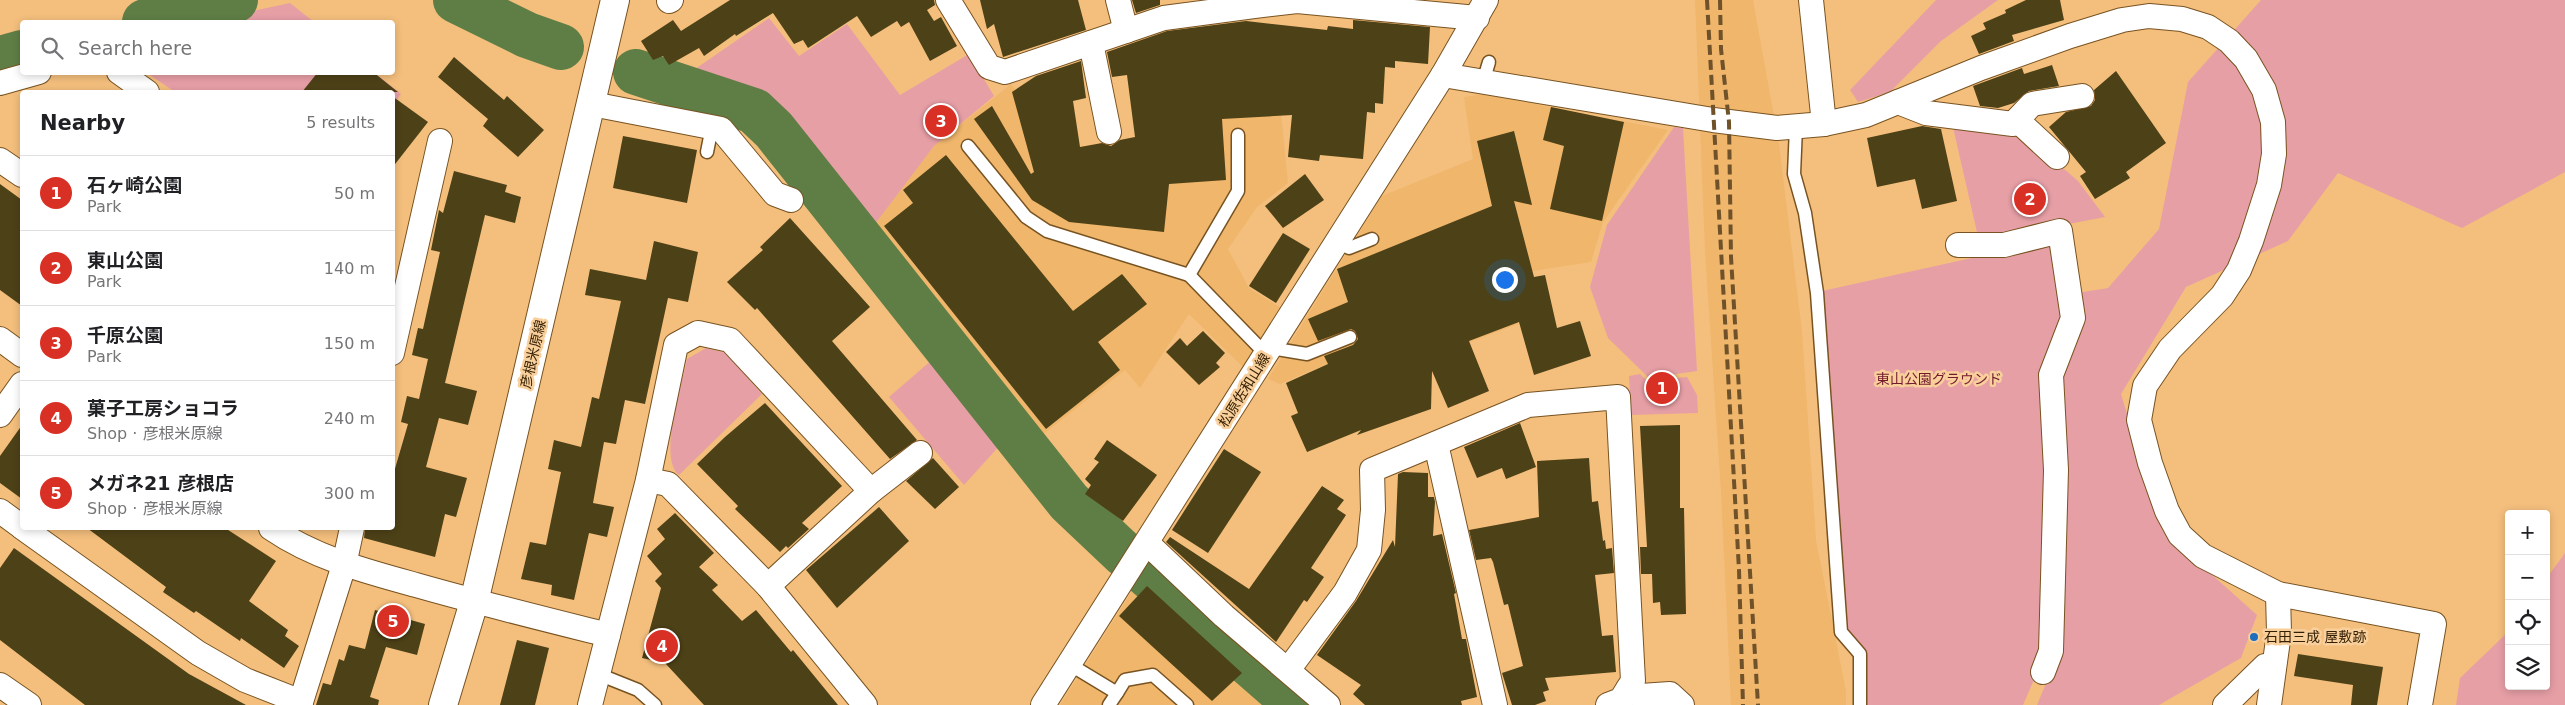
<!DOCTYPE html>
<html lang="en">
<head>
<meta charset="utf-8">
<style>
	:root { --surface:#fff; --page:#f6f6f6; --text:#202124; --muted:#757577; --line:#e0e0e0; --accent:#d93025 }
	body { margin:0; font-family:"DejaVu Sans","Noto Sans JP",sans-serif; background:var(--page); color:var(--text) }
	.controls { position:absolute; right:15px; bottom:15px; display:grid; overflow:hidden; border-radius:5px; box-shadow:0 2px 8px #0003 }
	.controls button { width:45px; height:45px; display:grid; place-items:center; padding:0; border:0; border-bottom:1px solid var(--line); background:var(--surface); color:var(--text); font:25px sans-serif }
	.you { position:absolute; left:1504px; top:279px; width:18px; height:18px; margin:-12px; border:4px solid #fff; border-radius:50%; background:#1a73e8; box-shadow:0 0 0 8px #1a73e833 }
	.badge { display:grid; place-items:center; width:32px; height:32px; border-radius:50%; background:var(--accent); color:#fff; font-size:16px; font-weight:700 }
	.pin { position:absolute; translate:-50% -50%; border:2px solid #fff; box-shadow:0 1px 5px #0006 }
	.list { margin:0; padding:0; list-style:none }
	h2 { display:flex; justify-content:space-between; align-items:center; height:65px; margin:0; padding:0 20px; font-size:21px }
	h2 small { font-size:16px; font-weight:400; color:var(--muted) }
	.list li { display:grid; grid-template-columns:32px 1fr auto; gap:15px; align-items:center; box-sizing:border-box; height:75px; padding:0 20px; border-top:1px solid var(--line) }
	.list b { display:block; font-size:19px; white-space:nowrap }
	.list p { margin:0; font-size:16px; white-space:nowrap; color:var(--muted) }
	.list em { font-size:16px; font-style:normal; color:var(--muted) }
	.icon { flex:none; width:28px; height:28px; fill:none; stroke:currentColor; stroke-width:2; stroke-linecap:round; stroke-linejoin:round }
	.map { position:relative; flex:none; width:2565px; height:705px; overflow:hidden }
	.search { position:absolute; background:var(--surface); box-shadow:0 2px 8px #0003; left:20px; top:20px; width:375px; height:55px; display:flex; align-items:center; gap:12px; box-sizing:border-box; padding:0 18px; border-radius:5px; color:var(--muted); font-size:19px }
	.panel { position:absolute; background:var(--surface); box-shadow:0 2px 8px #0003; left:20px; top:90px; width:375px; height:440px; border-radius:5px }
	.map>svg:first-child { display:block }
	.built { fill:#efb66c }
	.green { fill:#e79fa6 }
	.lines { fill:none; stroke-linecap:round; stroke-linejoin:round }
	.river { stroke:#5f7e45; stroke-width:46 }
	.building { fill:#4d4117 }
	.lane-casing { stroke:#785321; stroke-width:15 }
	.street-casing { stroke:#785321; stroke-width:26 }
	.secondary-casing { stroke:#785321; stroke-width:30 }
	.lane { stroke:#fff; stroke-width:12 }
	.street { stroke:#fff; stroke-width:24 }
	.secondary { stroke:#fff; stroke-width:28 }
	.rail { stroke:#70522a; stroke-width:4; stroke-dasharray:10 5; stroke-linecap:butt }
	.poi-dot { fill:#1d6ebd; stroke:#f9cf9b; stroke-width:2 }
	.labels { text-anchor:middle; stroke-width:5; stroke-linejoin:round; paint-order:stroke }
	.street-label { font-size:14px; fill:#331f03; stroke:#f9cf9b }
	.park-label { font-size:14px; fill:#721a2e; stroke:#f9cf9b }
	.poi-label { font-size:14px; fill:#331f03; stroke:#f9cf9b; text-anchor:start }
</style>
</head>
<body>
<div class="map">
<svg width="2565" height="705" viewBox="0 0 2565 705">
	<rect width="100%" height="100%" fill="#f4bf7d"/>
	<g class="built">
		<polygon points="1695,0 1753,0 1779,144 1802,331 1816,540 1846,691 1846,705 1731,705 1721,492 1705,252"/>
		<polygon points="1277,73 1288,183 1257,207 1228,249 1249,288 1283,309 1243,367 1189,314 1140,388 1125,370 1037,439 872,228 934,146 1011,84 1074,172 1175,183 1166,81"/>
		<polygon points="1483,94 1668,130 1603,222 1591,262 1507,275 1518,324 1370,379 1359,350 1280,384 1268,379 1382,196 1473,159 1464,97"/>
		<polygon points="1141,577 1248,673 1286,705 1060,705"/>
	</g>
	<g class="green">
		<polygon points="1936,0 1998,0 1941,41 1890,92 1858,102 1850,90"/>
		<polygon points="2261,0 2565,0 2565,172 2462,228 2338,173 2288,241 2186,287 2121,394 2163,531 2257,615 2241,658 2159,705 2037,705 2059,652 2057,377 2077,293 2108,288 2159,229 2188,82"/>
		<polygon points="290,3 314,22 202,22"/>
		<polygon points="769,18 799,56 847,24 900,95 969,54 994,96 934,146 872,228 866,231 848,204 771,113 754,102 683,81 685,76"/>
		<polygon points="147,73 375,73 401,94 393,105 392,92 175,92"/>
		<polygon points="1952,123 2020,131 2078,181 2105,217 1979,241"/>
		<polygon points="1674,127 1683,128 1697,371 1649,378 1608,338 1590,287 1607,225"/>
		<polygon points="2058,239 2066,321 2048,364 2047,650 2023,705 1866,705 1865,651 1846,629 1830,374 1822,291"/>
		<path d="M706,348L726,353L762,394L679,475C658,458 682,384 687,359Z"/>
		<polygon points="933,359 1002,443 964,485 889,397"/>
		<polygon points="1640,374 1647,381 1687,377 1697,395 1698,413 1631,415 1629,376"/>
		<polygon points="2565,553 2565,705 2456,705 2460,678 2509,631 2509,686 2546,686 2546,579"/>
	</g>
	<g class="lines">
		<g class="river">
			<polyline points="456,0 527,35 561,47"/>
			<polyline points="145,22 235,0"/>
			<polyline points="0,59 22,53"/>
			<polyline points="636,72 754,111 774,130 1069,502 1124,554"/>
			<polyline points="1142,570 1297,705"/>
		</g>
	</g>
	<g class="building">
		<polygon points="730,0 934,0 935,5 927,10 934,21 941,17 957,46 930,61 909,22 901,27 897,21 871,37 857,16 808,48 803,40 794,44 773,13 736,36 735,34 704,56 699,48 669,65 663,56 653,60 641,41 673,20 681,31"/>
		<polygon points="980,0 1078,0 1086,30 1003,57 994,24 987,29"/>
		<polygon points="1132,0 1160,0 1160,5 1136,13"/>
		<polygon points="2026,0 2060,0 2064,20 2012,35 2014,41 1979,54 1971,36 1986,29 1983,23 2006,13 2005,10"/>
		<polygon points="1353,20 1430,27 1428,64 1395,61 1395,68 1385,67 1383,104 1375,103 1375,113 1367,112 1363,159 1320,155 1319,161 1288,157 1292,115 1222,119 1226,180 1169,184 1164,232 1069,222 1032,200 974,119 992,106 1031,174 1034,172 1012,92 1036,76 1081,61 1086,98 1073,101 1080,147 1102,143 1111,146 1120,140 1135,137 1127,75 1112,77 1107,52 1167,31 1246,21 1327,30 1328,26 1353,29"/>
		<polygon points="454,57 504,100 507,96 544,130 518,157 483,126 488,119 438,77"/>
		<polygon points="2052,65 2059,86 2029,91 2014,103 1998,108 1980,106 1973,86 2022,68 2024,74"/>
		<polygon points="2116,71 2166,143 2126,172 2130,178 2095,199 2080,176 2086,172 2049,127 2066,112 2091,106 2095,100 2094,90"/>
		<polygon points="318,72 373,72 398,92 302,92"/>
		<polygon points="392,96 428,122 392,168"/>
		<polygon points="1551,107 1624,122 1602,221 1550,209 1564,146 1543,140"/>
		<polygon points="1922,126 1941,129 1957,201 1922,209 1915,179 1877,187 1867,138"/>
		<polygon points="1514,131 1532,205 1514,201 1534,277 1545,275 1557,328 1580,321 1591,356 1534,375 1519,322 1469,341 1489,391 1448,408 1432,371 1431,409 1357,435 1361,430 1307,452 1291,416 1298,413 1286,383 1328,364 1324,356 1353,345 1358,339 1355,331 1351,329 1318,341 1308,319 1348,302 1337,269 1492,206 1477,141"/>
		<polygon points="623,136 697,150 687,203 613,188"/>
		<polygon points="946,155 1073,311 1122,274 1147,304 1098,342 1120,370 1046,429 884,226 913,203 903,190"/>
		<polygon points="454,171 507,185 505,192 521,197 515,223 485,215 445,383 477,391 468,425 439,418 426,467 467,478 456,517 445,514 435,557 364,538 365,528 392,528 392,479 408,424 401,422 407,396 419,399 428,359 412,355 418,328 423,329 440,252 431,250 439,210 443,213"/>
		<polygon points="1305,174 1324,200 1283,228 1265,206"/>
		<polygon points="0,184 22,200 22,306 0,290"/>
		<polygon points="790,218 870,307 832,341 917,440 890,459 757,308 755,310 727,282 763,250 760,247"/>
		<polygon points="1283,233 1310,249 1276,303 1249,286"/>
		<polygon points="654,241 698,252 688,302 668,298 645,404 625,400 616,444 604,442 593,503 614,507 607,537 589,533 574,600 551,595 552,585 521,579 530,542 546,545 561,472 548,469 554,440 581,447 592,397 599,399 621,301 585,295 590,269 646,280"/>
		<polygon points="1203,331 1225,353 1216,363 1220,367 1199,385 1166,352 1180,338 1187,346"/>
		<polygon points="765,403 842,486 802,523 809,529 788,548 786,546 780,552 735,509 738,506 697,464 725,437"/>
		<polygon points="1520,423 1536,467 1506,479 1502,468 1477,478 1464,447"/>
		<polygon points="22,425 22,499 0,483 0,456"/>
		<polygon points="1680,425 1680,508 1684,508 1686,614 1661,615 1660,602 1653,603 1652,574 1641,574 1640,547 1647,547 1640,426"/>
		<polygon points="1107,440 1157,475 1123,521 1085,494 1091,485 1085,479 1099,462 1094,459"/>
		<polygon points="1224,449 1261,472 1208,553 1172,530"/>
		<polygon points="933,458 959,487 935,509 906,481"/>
		<polygon points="1589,458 1592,502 1598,501 1603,541 1605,540 1606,549 1612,548 1614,573 1595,575 1602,636 1613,635 1616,672 1545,678 1549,690 1543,692 1546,701 1535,705 1512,705 1502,673 1523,666 1508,604 1504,605 1493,562 1491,558 1476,560 1469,530 1539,517 1537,461"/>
		<polygon points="1403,472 1428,473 1428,497 1434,497 1435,502 1433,536 1442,534 1456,593 1454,594 1462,639 1466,639 1477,697 1461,701 1462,705 1365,705 1353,694 1361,685 1317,655 1356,601 1393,540 1395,547 1398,474"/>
		<polygon points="1322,486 1344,500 1337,509 1346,515 1311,568 1324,577 1307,602 1304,600 1276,642 1166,542 1170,537 1249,589"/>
		<polygon points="879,507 909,541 837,608 806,570"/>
		<polygon points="675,513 714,553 699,567 718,585 712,590 742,621 756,610 791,652 793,650 838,705 704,705 665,663 642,658 661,588 655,581 662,574 647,556 665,539 657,529"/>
		<polygon points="87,528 225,528 276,561 249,601 288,630 285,636 299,646 284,668 241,638 240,641 196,611 194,613 163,592 166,587"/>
		<polygon points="14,548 189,674 246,705 85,705 0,640 0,568"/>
		<polygon points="1147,586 1242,673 1212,701 1119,616"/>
		<polygon points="375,610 425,624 417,655 386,647 370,697 379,700 378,705 316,705 323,683 331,685 339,659 344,661 349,645 365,649"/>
		<polygon points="517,640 549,648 535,705 500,705"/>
		<polygon points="2298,654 2383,667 2377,705 2351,705 2353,685 2294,676"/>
	</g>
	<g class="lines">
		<defs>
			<g id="lane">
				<polyline points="1483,82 1489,62"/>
				<polyline points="1796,127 1794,174 1805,213 1817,293 1841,632 1860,654 1860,705"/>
				<polyline points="968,146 1026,217 1047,231 1189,275 1238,191 1238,135"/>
				<polyline points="707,152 712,127"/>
				<polyline points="1338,242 1349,248 1372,239"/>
				<polyline points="1189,275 1258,346 1307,354 1350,337"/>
				<polyline points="1069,664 1117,693 1109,705"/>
				<polyline points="598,674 638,690 655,705"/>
				<polyline points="1117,693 1125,680 1153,675 1187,705"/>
			</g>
			<g id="street">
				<polyline points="948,0 989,67 1005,72 1164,18 1254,6 1297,1 1477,18"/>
				<polyline points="1118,0 1126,31"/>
				<polyline points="1811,0 1824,124"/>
				<polyline points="669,1 671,0"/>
				<polyline points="1091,43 1109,132"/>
				<polyline points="119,72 147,92"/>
				<polyline points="1443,75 1713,120 1777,128 1824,124 1866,115 1981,68 2070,36 2122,20 2149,16 2182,19 2208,27 2229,41 2246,59 2264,90 2273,122 2274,154 2269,185 2251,241 2239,270 2222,296 2170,349 2145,386 2139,420 2150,463 2167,511 2180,535 2203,556 2278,594 2434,624 2420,705"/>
				<polyline points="0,83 39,72"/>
				<polyline points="1898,102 1926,113 2013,124 2032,104 2082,96"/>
				<polyline points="592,104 721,129 775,194 791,200"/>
				<polyline points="2017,120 2057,157"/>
				<polyline points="0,160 22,175"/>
				<polyline points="1958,245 2004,245 2060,231 2073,318 2051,375 2056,470 2051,651 2043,672"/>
				<polyline points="0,339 22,355"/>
				<polyline points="392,353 440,141"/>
				<polyline points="0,415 22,384"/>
				<polyline points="1436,444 1495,705"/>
				<polyline points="648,480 668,484 768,586 865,705"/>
				<polyline points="871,491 920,453"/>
				<polyline points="0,511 22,527"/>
				<polyline points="23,528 198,653 245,680 301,702"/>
				<path d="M271,528C315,558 365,571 416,585C479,603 544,619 608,635"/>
				<polyline points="1147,543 1224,616 1328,705"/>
				<polyline points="1288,670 1345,593 1369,550 1373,510 1372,470 1528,405 1618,397 1633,681 1621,700 1608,705"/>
				<polyline points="0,685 29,705"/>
				<polyline points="1628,689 1641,696 1670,694 1682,705"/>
				<polyline points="300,705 344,565 352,528"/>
				<polyline points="590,705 648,480 676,345 698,333 730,340 871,491 768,586"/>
				<polyline points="1043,705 1443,75 1486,0"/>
				<polyline points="2225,705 2265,666 2274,667"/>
				<polyline points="2269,705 2279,633 2278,594"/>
			</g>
			<polyline id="secondary" points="443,705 474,602 615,0"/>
		</defs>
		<use href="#lane" class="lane-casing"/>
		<use href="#street" class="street-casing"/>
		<use href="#secondary" class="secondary-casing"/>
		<use href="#lane" class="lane"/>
		<use href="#street" class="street"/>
		<use href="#secondary" class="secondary"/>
		<g class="rail">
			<polyline points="1707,0 1739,570 1743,705"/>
			<polyline points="1720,0 1721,49 1729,122 1731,257 1758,705"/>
		</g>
	</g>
	<circle class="poi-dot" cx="2254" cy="637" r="5"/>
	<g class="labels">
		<g class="street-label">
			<text transform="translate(533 354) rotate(-77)" y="5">彦根米原線</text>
			<text transform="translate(1244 390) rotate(-58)" y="5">松原佐和山線</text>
		</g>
		<g class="park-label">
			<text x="1939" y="384">東山公園グラウンド</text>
		</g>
		<g class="poi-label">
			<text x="2264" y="642">石田三成 屋敷跡</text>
		</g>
	</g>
</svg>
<div class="controls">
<button>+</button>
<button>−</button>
<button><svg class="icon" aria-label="locate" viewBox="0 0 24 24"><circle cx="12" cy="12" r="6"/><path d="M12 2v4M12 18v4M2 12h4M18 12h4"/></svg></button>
<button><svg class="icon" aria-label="layers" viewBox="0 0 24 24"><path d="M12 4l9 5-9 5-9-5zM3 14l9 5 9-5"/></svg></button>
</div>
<div class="you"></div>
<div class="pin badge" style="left:1662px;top:388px">1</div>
<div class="pin badge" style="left:2030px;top:199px">2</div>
<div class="pin badge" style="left:941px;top:121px">3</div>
<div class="pin badge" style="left:662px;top:646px">4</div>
<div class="pin badge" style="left:393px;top:621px">5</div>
<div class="search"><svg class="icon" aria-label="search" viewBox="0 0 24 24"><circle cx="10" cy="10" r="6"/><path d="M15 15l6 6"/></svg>Search here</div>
<section class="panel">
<h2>Nearby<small>5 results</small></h2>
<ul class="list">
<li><span class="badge">1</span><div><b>石ヶ崎公園</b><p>Park</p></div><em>50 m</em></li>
<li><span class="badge">2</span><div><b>東山公園</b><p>Park</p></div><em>140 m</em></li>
<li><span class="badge">3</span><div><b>千原公園</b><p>Park</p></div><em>150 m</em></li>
<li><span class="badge">4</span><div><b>菓子工房ショコラ</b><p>Shop · 彦根米原線</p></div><em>240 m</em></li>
<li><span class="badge">5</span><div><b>メガネ21 彦根店</b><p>Shop · 彦根米原線</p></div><em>300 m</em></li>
</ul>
</section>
</div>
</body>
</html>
